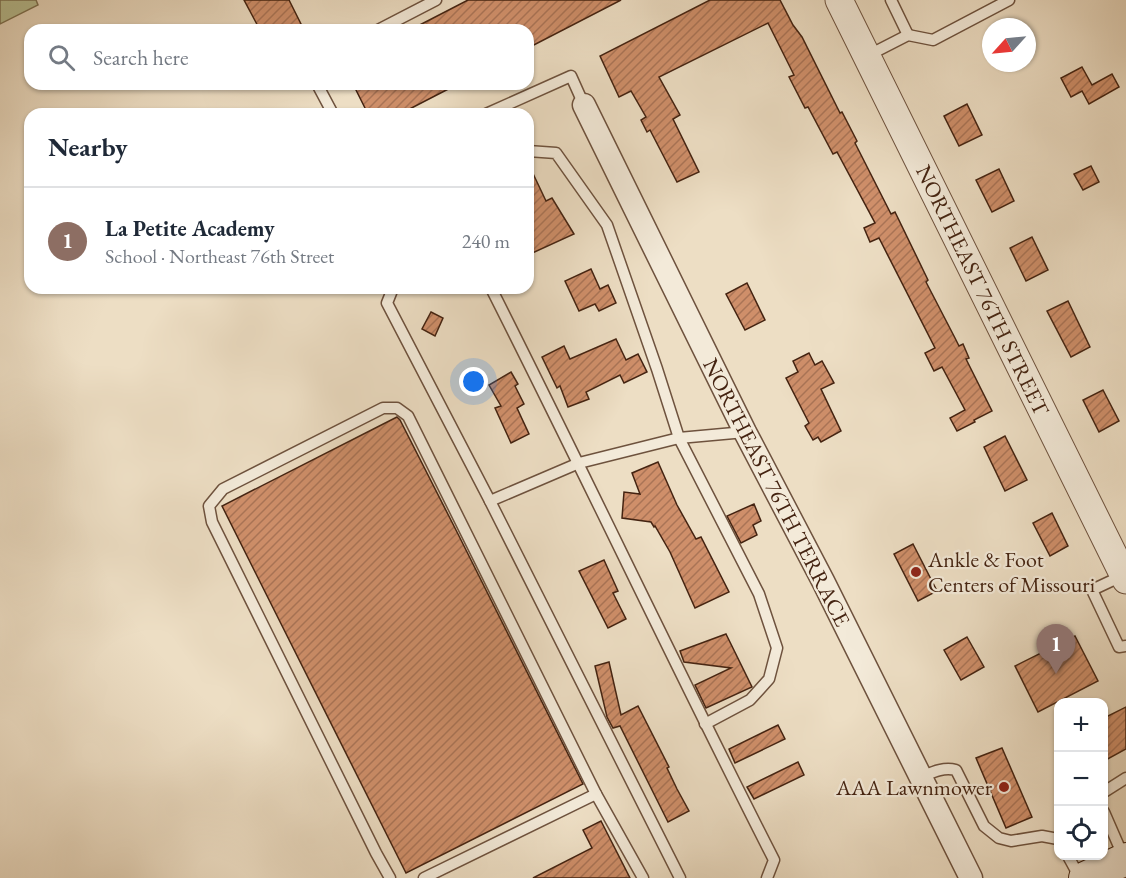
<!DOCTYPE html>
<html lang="en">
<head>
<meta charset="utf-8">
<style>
	:root { --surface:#fff; --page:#f2f2f3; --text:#1f2937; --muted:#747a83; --line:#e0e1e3; --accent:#8f2418 }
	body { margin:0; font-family:"EB Garamond",serif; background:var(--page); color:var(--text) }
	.controls { position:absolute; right:18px; bottom:18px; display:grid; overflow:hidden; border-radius:12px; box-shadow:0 2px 4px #0004 }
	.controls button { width:54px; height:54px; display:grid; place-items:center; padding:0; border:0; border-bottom:2px solid var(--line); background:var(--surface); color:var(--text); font:30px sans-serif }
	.compass { position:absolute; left:982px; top:18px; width:54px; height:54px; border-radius:50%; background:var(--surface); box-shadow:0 2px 4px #0004; rotate:243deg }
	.you { position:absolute; left:474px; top:382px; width:21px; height:21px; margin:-15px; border:4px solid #fff; border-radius:50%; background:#1a73e8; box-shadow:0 0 0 9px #1a73e833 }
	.badge { display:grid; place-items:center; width:39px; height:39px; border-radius:50%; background:var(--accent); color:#fff; font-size:20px; font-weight:700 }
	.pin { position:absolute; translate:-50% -50px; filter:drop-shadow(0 2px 3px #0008) }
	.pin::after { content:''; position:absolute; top:32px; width:21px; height:18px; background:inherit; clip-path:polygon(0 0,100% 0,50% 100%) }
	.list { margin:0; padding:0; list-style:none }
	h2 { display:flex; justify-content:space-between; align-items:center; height:78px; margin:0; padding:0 24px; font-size:26px }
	h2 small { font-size:20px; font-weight:400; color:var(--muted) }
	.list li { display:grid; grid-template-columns:39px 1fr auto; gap:18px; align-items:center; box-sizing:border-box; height:108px; padding:0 24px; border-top:2px solid var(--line) }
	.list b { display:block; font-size:22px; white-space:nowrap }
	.list p { margin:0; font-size:20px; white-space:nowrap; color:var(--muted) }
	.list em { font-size:20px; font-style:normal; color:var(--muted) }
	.icon { flex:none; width:33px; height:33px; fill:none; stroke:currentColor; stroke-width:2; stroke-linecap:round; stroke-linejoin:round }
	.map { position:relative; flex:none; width:1126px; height:878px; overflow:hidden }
	.search { position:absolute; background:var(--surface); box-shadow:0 2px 4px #0004; left:24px; top:24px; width:510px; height:66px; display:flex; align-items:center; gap:15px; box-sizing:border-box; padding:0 21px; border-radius:18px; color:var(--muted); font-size:22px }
	.panel { position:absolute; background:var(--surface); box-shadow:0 2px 4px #0004; left:24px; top:108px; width:510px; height:186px; border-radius:18px }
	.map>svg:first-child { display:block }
	.pitch { fill:#b9c194; stroke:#7e7252; stroke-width:1.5 }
	.building { fill:url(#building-hatch); stroke:#442311; stroke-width:1.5 }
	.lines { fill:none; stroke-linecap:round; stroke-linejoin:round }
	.service-casing { stroke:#6e523e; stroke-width:13 }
	.minor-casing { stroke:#6e523e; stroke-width:25 }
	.tertiary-casing { stroke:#6e523e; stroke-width:29 }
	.secondary-casing { stroke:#442311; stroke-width:34 }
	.service { stroke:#f3ead9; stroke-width:10 }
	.minor { stroke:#f3ead9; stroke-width:22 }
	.tertiary { stroke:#f3ead9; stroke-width:27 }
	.secondary { stroke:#f3ead9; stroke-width:32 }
	.poi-dot { fill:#8f2418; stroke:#f3ead9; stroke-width:2 }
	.labels { text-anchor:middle; stroke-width:4.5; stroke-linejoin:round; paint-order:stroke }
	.street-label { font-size:22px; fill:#442311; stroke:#f3ead9 }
	.poi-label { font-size:22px; fill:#442311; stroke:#f3ead9; text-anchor:start }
</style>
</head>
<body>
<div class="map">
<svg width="1126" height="878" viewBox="0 0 1126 878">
	<defs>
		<pattern id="building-hatch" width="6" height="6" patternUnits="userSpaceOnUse" patternTransform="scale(1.5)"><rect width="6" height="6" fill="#cf8f6a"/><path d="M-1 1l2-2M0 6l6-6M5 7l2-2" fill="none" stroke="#aa7456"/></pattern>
	</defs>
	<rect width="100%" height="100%" fill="#eddec4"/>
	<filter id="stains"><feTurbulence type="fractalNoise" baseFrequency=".00333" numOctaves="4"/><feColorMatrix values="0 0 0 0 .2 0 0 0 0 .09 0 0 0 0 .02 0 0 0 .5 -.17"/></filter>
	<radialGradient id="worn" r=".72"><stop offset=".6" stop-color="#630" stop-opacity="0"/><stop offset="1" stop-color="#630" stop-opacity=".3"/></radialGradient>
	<polygon class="pitch" points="0,0 36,0 38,5 0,24"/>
	<g class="building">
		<polygon points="244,0 289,0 304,30 260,30"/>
		<polygon points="468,0 621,0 528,48 528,30 410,30"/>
		<polygon points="710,0 780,0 793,25 802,37 840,113 842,112 857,141 855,143 891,214 895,212 928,280 926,282 955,338 959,346 963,344 969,358 966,359 992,411 974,420 975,422 957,431 950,418 965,410 942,367 934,371 925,353 935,348 879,238 870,242 864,228 875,223 837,152 833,154 808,107 805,108 789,77 794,75 768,23 659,77 680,115 673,119 699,172 677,182 650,130 647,132 641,120 646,117 631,91 619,97 600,56"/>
		<polygon points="1082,67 1092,85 1112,74 1119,87 1089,104 1082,91 1071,97 1061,78"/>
		<polygon points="353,84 458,84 400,114 368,114"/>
		<polygon points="967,104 982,135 959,146 944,116"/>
		<polygon points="528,163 546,201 552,198 574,234 528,255"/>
		<polygon points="1091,166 1099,182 1083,190 1074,174"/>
		<polygon points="999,169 1014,201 992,212 976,180"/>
		<polygon points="1032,237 1048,270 1026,281 1010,248"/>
		<polygon points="591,269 600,289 608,285 616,303 599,311 595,304 579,311 565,281"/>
		<polygon points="747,283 765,320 745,330 726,294"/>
		<polygon points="1068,301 1090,347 1071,357 1047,311"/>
		<polygon points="431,312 443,318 435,336 422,329"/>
		<polygon points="616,339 626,360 638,354 647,372 624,383 620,375 586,392 589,399 568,407 560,386 557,388 542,357 564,346 570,359"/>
		<polygon points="809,353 815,365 822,361 834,383 821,389 841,431 821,442 818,437 813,440 805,426 809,423 786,378 798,372 793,361"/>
		<polygon points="511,372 518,384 515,386 524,404 517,408 529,434 511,443 495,408 501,406 489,385"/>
		<polygon points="1103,390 1119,421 1099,432 1083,400"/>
		<polygon points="397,417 400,420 458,534 583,784 406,873 222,506"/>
		<polygon points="1005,436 1027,480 1005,491 984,447"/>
		<polygon points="658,462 677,505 696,539 701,537 729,592 695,608 670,552 655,526 654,527 651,522 622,518 624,492 640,494 632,473"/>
		<polygon points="754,504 761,521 753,525 757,535 741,543 727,516"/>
		<polygon points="1052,513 1068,546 1050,556 1033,523"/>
		<polygon points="913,544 937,591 918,601 894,554"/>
		<polygon points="604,560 618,591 613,593 626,619 608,628 579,571"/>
		<polygon points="726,634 752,687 706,708 695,685 731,668 684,662 680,651"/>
		<polygon points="1075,636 1098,681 1038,712 1015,666"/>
		<polygon points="967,637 984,667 961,680 944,650"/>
		<polygon points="609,662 621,715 638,706 669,767 667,768 677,789 689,811 668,822 620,726 613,728 607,717 595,666"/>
		<polygon points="1126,707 1126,749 1104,761 1104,718"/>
		<polygon points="778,725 785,739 735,763 729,749"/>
		<polygon points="1002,748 1032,817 1006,828 976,758"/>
		<polygon points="798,762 804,775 754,799 747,787"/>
		<polygon points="601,821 630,878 533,878 592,848 583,830"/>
	</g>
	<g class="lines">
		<defs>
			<g id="service">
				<polyline points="891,0 908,35"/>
				<polyline points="378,30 436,0"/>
				<polyline points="867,56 908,35 933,40 1009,0"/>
				<polyline points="317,84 333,114"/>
				<polyline points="486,114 571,76 584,105"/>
				<polyline points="528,151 556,153 607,225 657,369 679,438 759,594 777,648 769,679 750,700 705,724"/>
				<polyline points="393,288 387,303 490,501 680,878"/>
				<path d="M491,288C587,478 677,670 774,860L767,878"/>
				<polyline points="490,501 579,463 679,438 745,432"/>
				<polyline points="1124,575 1092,590 1119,647 1126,646"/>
				<path d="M921,777C933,772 943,767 956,770L984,826L999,838L1011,841L1042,836L1058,839"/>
				<polyline points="1104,792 1126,778"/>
				<polyline points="1104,812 1124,858"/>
				<polyline points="1068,856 1080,878"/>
				<polyline points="390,878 376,853 212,522 209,506 223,489 383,408 397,408 408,416 596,794 643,878"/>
				<polyline points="424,878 596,794"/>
			</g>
			<polyline id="minor" points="584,105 745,432 823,581 971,878"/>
			<polyline id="tertiary" points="839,0 1126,580"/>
			<polyline id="secondary" points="1085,878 1126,859"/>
		</defs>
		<use href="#service" class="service-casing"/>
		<use href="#minor" class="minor-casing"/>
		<use href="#tertiary" class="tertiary-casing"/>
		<use href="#secondary" class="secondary-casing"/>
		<use href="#service" class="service"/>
		<use href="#minor" class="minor"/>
		<use href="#tertiary" class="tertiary"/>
		<use href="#secondary" class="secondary"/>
	</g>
	<g class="poi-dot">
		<circle cx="916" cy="572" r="6"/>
		<circle cx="1004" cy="787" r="6"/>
	</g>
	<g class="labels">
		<g class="street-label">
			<text transform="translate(983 290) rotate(64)" y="8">NORTHEAST 76TH STREET</text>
			<text transform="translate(777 492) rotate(63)" y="8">NORTHEAST 76TH TERRACE</text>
		</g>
		<g class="poi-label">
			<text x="928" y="567">Ankle &amp; Foot<tspan x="928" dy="25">Centers of Missouri</tspan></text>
			<text x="992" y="795" text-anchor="end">AAA Lawnmower</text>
		</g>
	</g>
	<rect width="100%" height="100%" filter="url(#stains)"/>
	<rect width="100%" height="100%" fill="url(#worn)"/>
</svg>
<div class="controls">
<button>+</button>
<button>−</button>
<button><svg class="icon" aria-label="locate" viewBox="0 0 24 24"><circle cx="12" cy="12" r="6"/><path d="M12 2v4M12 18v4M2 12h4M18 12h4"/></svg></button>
</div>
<svg class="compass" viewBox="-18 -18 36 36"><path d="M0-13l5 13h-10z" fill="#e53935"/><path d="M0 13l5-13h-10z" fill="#747a83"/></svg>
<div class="you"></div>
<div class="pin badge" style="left:1056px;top:674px;background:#8d6e63">1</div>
<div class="search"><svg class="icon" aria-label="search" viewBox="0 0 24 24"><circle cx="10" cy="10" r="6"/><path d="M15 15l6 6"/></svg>Search here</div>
<section class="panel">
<h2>Nearby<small></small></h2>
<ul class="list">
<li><span class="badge" style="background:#8d6e63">1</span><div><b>La Petite Academy</b><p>School · Northeast 76th Street</p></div><em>240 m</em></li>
</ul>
</section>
</div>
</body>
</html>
